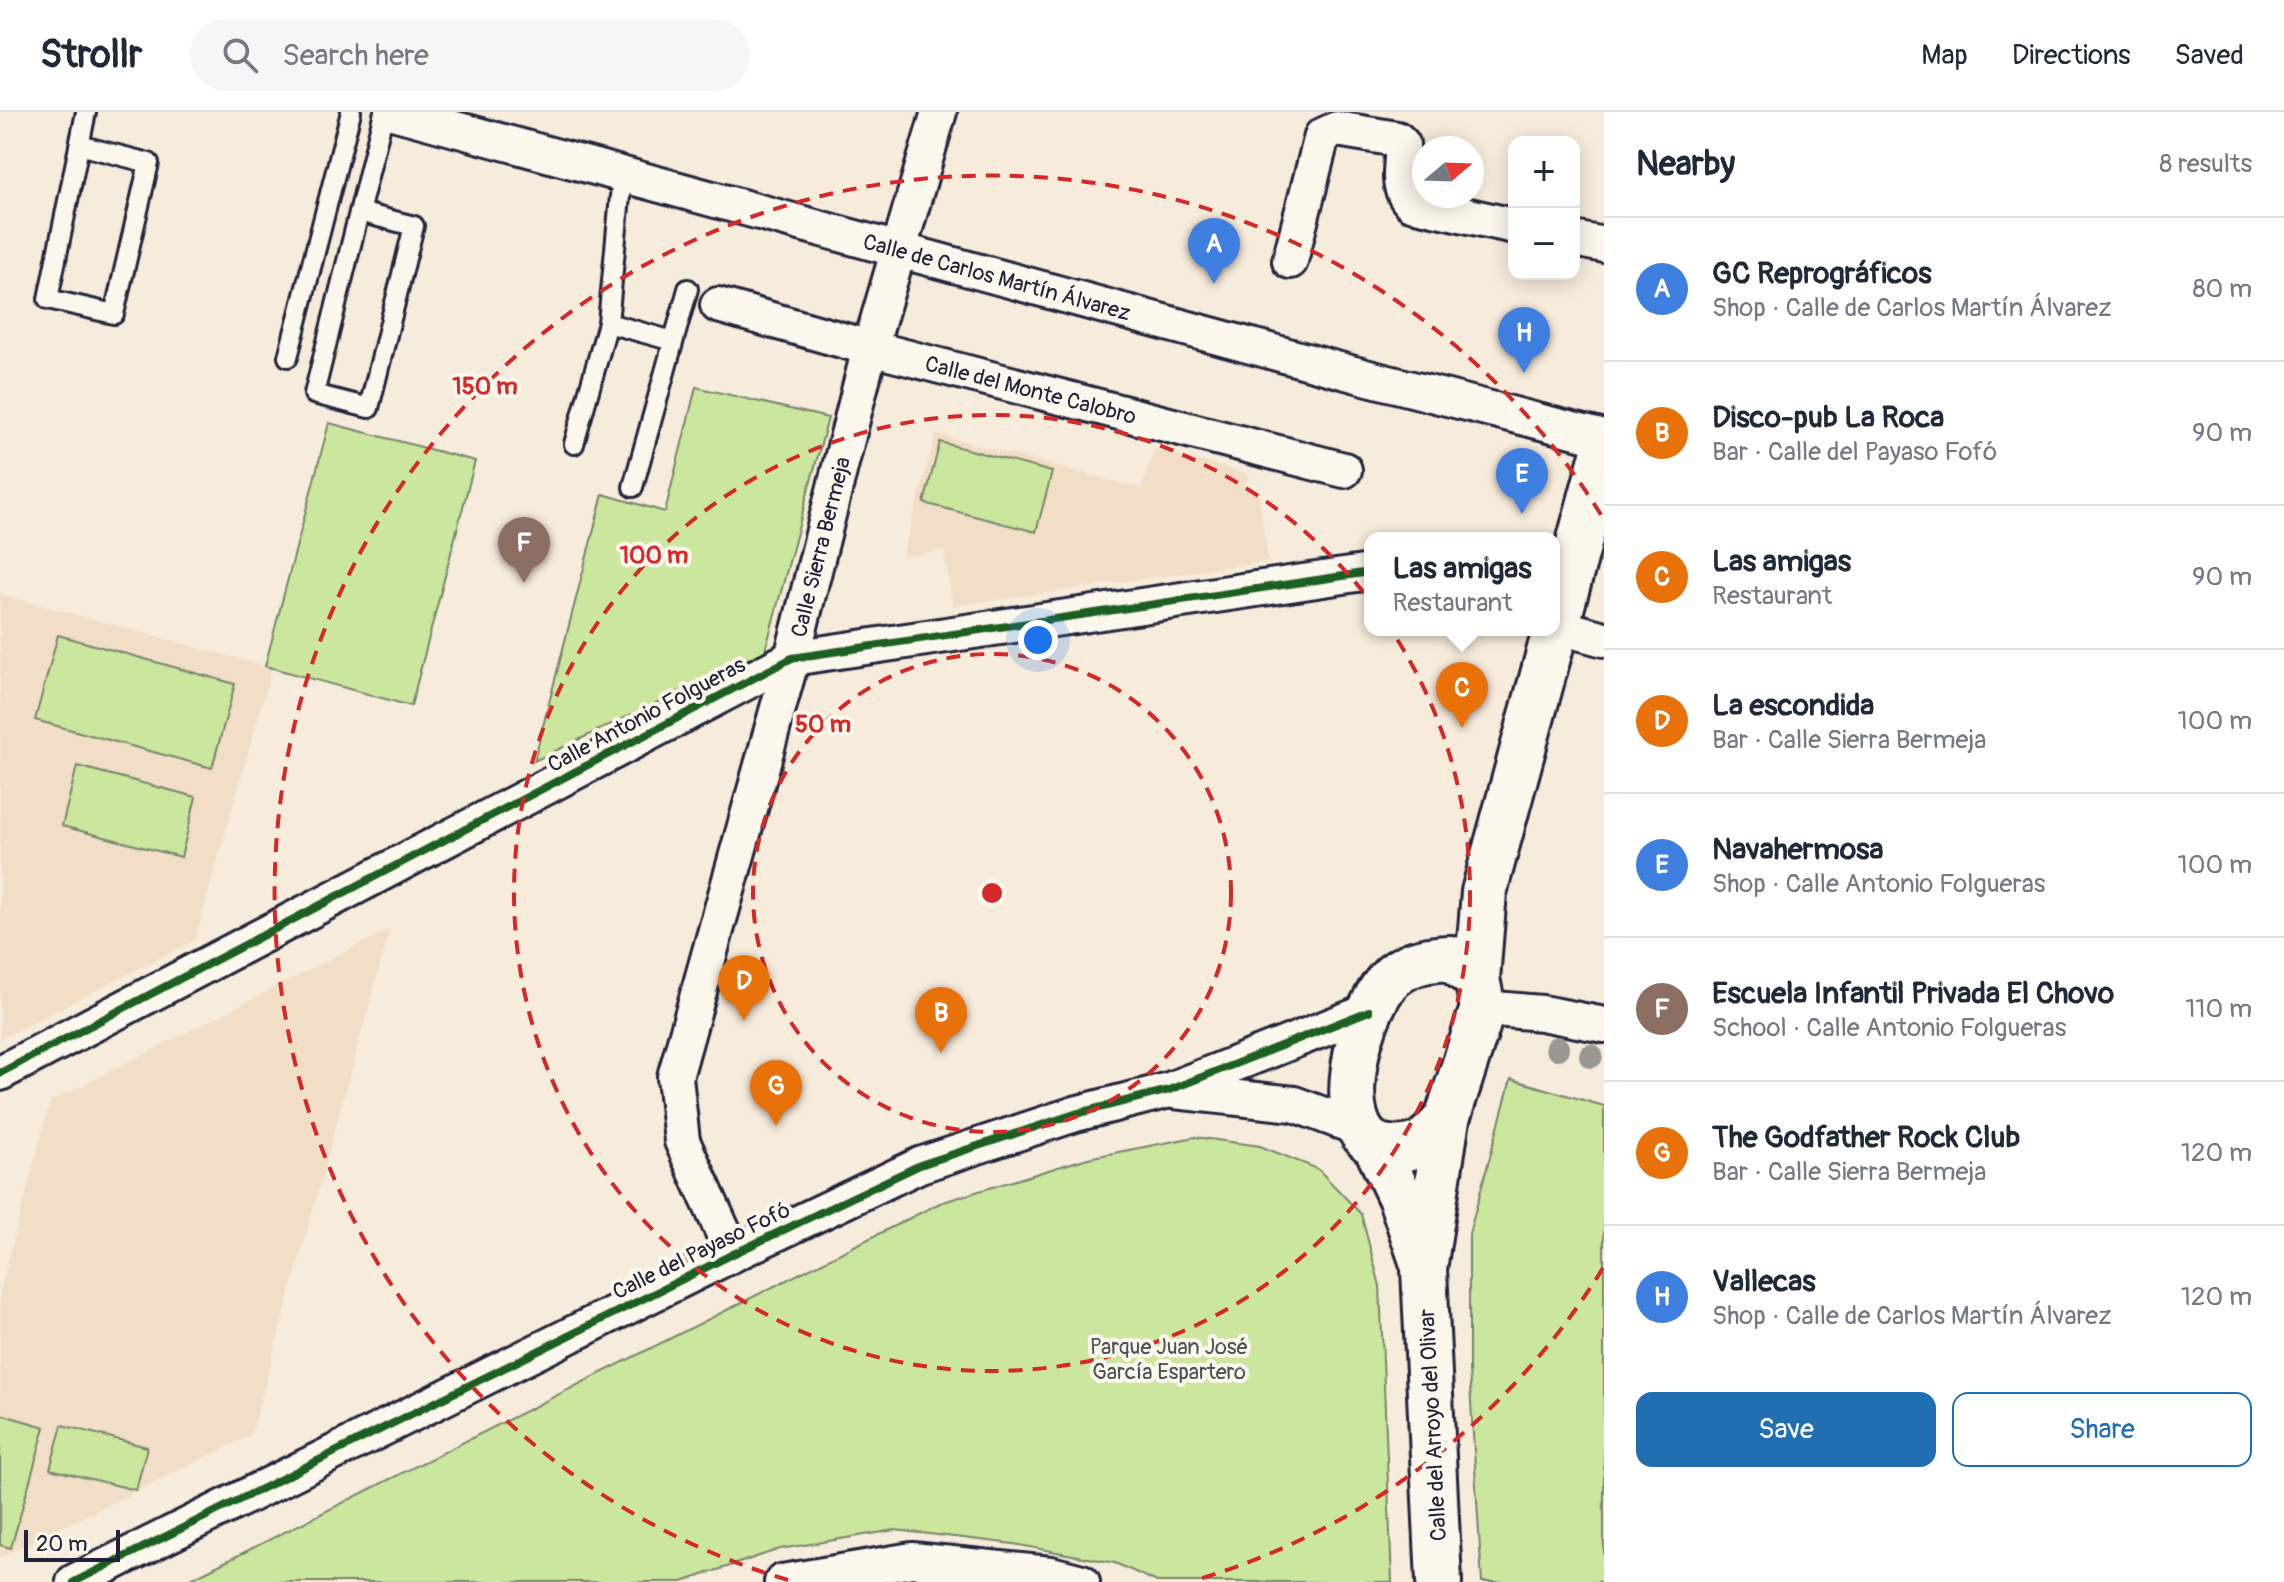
<!DOCTYPE html>
<html lang="en">
<head>
<meta charset="utf-8">
<style>
	:root { --surface:#fff; --page:#f6f6f7; --text:#1f2937; --muted:#747a83; --line:#e0e1e3; --accent:#1f6fb2 }
	body { margin:0; font-family:Pangolin,sans-serif; background:var(--page); color:var(--text) }
	.controls { position:absolute; right:24px; top:24px; display:grid; overflow:hidden; border-radius:16px; box-shadow:0 4px 20px #0003 }
	.controls button { width:72px; height:72px; display:grid; place-items:center; padding:0; border:0; border-bottom:2px solid var(--line); background:var(--surface); color:var(--text); font:40px sans-serif }
	.compass { position:absolute; left:1412px; top:24px; width:72px; height:72px; border-radius:50%; background:var(--surface); box-shadow:0 4px 20px #0003; rotate:71deg }
	.scale { position:absolute; left:24px; bottom:20px; width:96px; box-sizing:border-box; padding-left:8px; border:4px solid #22223b; border-top:0; font-size:22px; line-height:28px; white-space:nowrap; color:#22223b; -webkit-text-stroke:6px #fbf7ec; paint-order:stroke }
	.you { position:absolute; left:1038px; top:528px; width:28px; height:28px; margin:-20px; border:6px solid #fff; border-radius:50%; background:#1a73e8; box-shadow:0 0 0 12px #1a73e833 }
	.badge { display:grid; place-items:center; width:52px; height:52px; border-radius:50%; background:var(--accent); color:#fff; font-size:26px; font-weight:700 }
	.pin { position:absolute; translate:-50% -66px; filter:drop-shadow(0 2px 4px #0008) }
	.pin::after { content:''; position:absolute; top:42px; width:28px; height:24px; background:inherit; clip-path:polygon(0 0,100% 0,50% 100%) }
	.popup { position:absolute; left:1364px; top:420px; width:196px; height:104px; box-sizing:border-box; display:grid; place-content:center; border-radius:16px; background:var(--surface); filter:drop-shadow(0 2px 6px #0005); font-size:26px; white-space:nowrap; color:var(--muted) }
	.popup b { font-size:30px; color:var(--text) }
	.popup::after { content:''; position:absolute; left:50%; top:100%; margin-left:-16px; border:16px solid transparent; border-top-color:var(--surface) }
	.list { margin:0; padding:0; list-style:none }
	h2 { display:flex; justify-content:space-between; align-items:center; height:104px; margin:0; padding:0 32px; font-size:34px }
	h2 small { font-size:26px; font-weight:400; color:var(--muted) }
	.list li { display:grid; grid-template-columns:52px 1fr auto; gap:24px; align-items:center; box-sizing:border-box; height:144px; padding:0 32px; border-top:2px solid var(--line) }
	.list b { display:block; font-size:30px; white-space:nowrap }
	.list p { margin:0; font-size:26px; white-space:nowrap; color:var(--muted) }
	.list em { font-size:26px; font-style:normal; color:var(--muted) }
	.actions { display:flex; gap:16px; padding:24px 32px }
	.actions a { flex:1; padding:18px 0; border:2px solid var(--accent); border-radius:16px; text-align:center; font-size:28px; color:var(--accent) }
	.actions .main { background:var(--accent); color:#fff }
	.icon { flex:none; width:44px; height:44px; fill:none; stroke:currentColor; stroke-width:2; stroke-linecap:round; stroke-linejoin:round }
	.map { position:relative; flex:none; width:1604px; height:1470px; overflow:hidden }
	header { display:flex; align-items:center; gap:48px; box-sizing:border-box; height:112px; padding:0 40px; background:var(--surface); border-bottom:2px solid var(--line) }
	header strong { font-size:38px }
	nav { display:flex; gap:44px; margin-inline-start:auto; font-size:28px }
	.search { width:560px; height:72px; background:var(--page); display:flex; align-items:center; gap:20px; box-sizing:border-box; padding:0 28px; border-radius:44px; color:var(--muted); font-size:30px }
	main { display:flex }
	aside { flex:1; background:var(--surface) }
	.map>svg:first-child { display:block }
	.built { fill:#f2ddc7 }
	.green { fill:#cbe79d; stroke:#76846c; stroke-width:2 }
	.lines { fill:none; stroke-linecap:round; stroke-linejoin:round }
	.lane-casing { stroke:#22223b; stroke-width:24 }
	.street-casing { stroke:#22223b; stroke-width:40 }
	.secondary-casing { stroke:#22223b; stroke-width:50 }
	.lane { stroke:#fbf7ec; stroke-width:18 }
	.street { stroke:#fbf7ec; stroke-width:34 }
	.secondary { stroke:#fbf7ec; stroke-width:44 }
	.cycleway-casing { stroke:#fbf7ec; stroke-width:13 }
	.cycleway { stroke:#1b5e20; stroke-width:8 }
	.tree { fill:#999791 }
	.ring { fill:none; stroke:#d62828; stroke-width:4; stroke-dasharray:14 10 }
	.labels { text-anchor:middle; stroke-width:8; stroke-linejoin:round; paint-order:stroke }
	.street-label { font-size:22px; fill:#22223b; stroke:#fbf7ec }
	.park-label { font-size:22px; fill:#4c5354; stroke:#fbf7ec }
	.centre { fill:#d62828; stroke:#fbf7ec; stroke-width:4 }
	.ring-label { font-size:24px; text-anchor:middle; font-weight:bold; fill:#d62828; stroke:#fbf7ec; stroke-width:8; stroke-linejoin:round; paint-order:stroke }
</style>
</head>
<body>
<header>
<strong>Strollr</strong>
<div class="search"><svg class="icon" aria-label="search" viewBox="0 0 24 24"><circle cx="10" cy="10" r="6"/><path d="M15 15l6 6"/></svg>Search here</div>
<nav><a>Map</a><a>Directions</a><a>Saved</a></nav>
</header>
<main>
<div class="map">
<svg width="1604" height="1470" viewBox="0 0 1604 1470">
	<rect width="100%" height="100%" fill="#f7ebdb"/>
	<filter id="ink" filterUnits="userSpaceOnUse"><feTurbulence type="fractalNoise" baseFrequency=".0125" numOctaves="2"/><feDisplacementMap in="SourceGraphic" scale="16" xChannelSelector="R" yChannelSelector="G"/><feConvolveMatrix kernelMatrix="1 2 1 2 8 2 1 2 1" color-interpolation-filters="sRGB"/></filter>
	<g filter="url(#ink)">
		<g class="built">
			<polygon points="936,322 1142,377 1154,337 1249,362 1244,376 1258,380 1268,449 953,494 944,439 902,445"/>
			<polygon points="0,482 272,556 195,828 0,927"/>
			<polygon points="390,817 251,1323 0,1445 0,1180 50,990"/>
		</g>
		<g class="green">
			<polygon points="696,275 828,306 765,539 534,649 603,382 665,400"/>
			<polygon points="329,311 475,349 411,594 265,554"/>
			<polygon points="940,330 1052,360 1036,420 924,391"/>
			<polygon points="58,523 235,572 212,656 35,608"/>
			<polygon points="77,654 196,685 181,745 62,714"/>
			<polygon points="1511,967 1604,994 1604,1470 1482,1470 1469,1257 1469,1122"/>
			<polygon points="1195,1025 1260,1034 1318,1057 1361,1102 1380,1174 1392,1470 1157,1470 1115,1451 1014,1432 895,1418 780,1437 682,1470 185,1470 940,1091 1088,1046"/>
			<polygon points="0,1302 45,1315 11,1436 0,1433"/>
			<polygon points="62,1313 147,1335 136,1378 50,1357"/>
		</g>
		<g class="lines">
			<defs>
				<g id="lane">
					<polyline points="79,33 149,51 114,202 48,187 86,0"/>
					<polyline points="359,100 414,114 369,296 314,282 384,0"/>
					<polyline points="608,211 673,229"/>
					<polyline points="288,245 351,0"/>
					<polyline points="574,332 608,211 622,63"/>
					<polyline points="633,375 688,177"/>
				</g>
				<g id="street">
					<path id="s1" d="M393,0L1365,265L1604,326"/>
					<polyline points="1574,127 1604,133"/>
					<path d="M1290,149L1322,24L1337,17L1397,27L1402,32C1404,55 1394,72 1411,91L1514,114"/>
					<path id="s2" d="M718,193L870,236L1344,358"/>
					<polyline points="1556,514 1604,527"/>
					<polyline points="1483,896 1542,901 1604,913"/>
					<polyline points="0,961 792,546 1370,460"/>
					<polyline points="1174,979 1294,992 1361,1017"/>
					<path id="s3" d="M733,1142L682,1029L675,965L792,546L870,236L939,0"/>
					<polyline points="74,1470 733,1142 920,1053 1075,1002 1169,978 1369,899"/>
					<polyline points="782,1470 912,1448 1051,1462 1082,1470"/>
				</g>
				<g id="secondary">
					<path d="M1447,1007C1439,1015 1430,1026 1420,1032C1412,1036 1399,1037 1390,1036C1322,1033 1359,885 1398,860C1414,849 1431,847 1450,846L1477,867"/>
					<polyline points="1377,1036 1401,1087 1422,1149"/>
					<polyline points="1439,1470 1424,1157 1447,1007 1483,896 1477,867 1484,780 1604,339"/>
				</g>
			</defs>
			<use href="#lane" class="lane-casing"/>
			<use href="#street" class="street-casing"/>
			<use href="#secondary" class="secondary-casing"/>
			<use href="#lane" class="lane"/>
			<use href="#street" class="street"/>
			<use href="#secondary" class="secondary"/>
			<defs>
				<g id="cycleway">
					<polyline points="0,961 792,546 1370,460"/>
					<polyline points="74,1470 733,1142 920,1053 1075,1002 1169,978 1369,899"/>
				</g>
			</defs>
			<use href="#cycleway" class="cycleway-casing"/>
			<use href="#cycleway" class="cycleway"/>
		</g>
		<g class="tree">
			<circle cx="1557" cy="936" r="12"/>
			<circle cx="1591" cy="944" r="12"/>
		</g>
	</g>
	<g class="ring">
		<circle cx="992" cy="781" r="239"/>
		<circle cx="992" cy="781" r="478"/>
		<path d="M1603 1156A717 717 0 0 1 1196 1468M788 1468A717 717 0 1 1 1603 406"/>
	</g>
	<g class="labels">
		<g class="street-label">
			<text dy="8" stroke="none"><textPath href="#s1" startOffset="626">Calle de Carlos Martín Álvarez</textPath></text>
			<text dy="8" stroke="none"><textPath href="#s2" startOffset="324">Calle del Monte Calobro</textPath></text>
			<text dy="8" stroke="none"><textPath href="#s3" startOffset="738">Calle Sierra Bermeja</textPath></text>
			<text transform="translate(646 602) rotate(-28)" y="8">Calle Antonio Folgueras</text>
			<text transform="translate(701 1138) rotate(-26)" y="8">Calle del Payaso Fofó</text>
			<text transform="translate(1432 1313) rotate(-93)" y="8">Calle del Arroyo del Olivar</text>
		</g>
		<g class="park-label">
			<text x="1169" y="1242">Parque Juan José<tspan x="1169" dy="25">García Espartero</tspan></text>
		</g>
	</g>
	<circle cx="992" cy="781" r="12" class="centre"/>
	<g class="ring-label">
		<text x="485" y="282">150 m</text>
		<text x="654" y="451">100 m</text>
		<text x="823" y="620">50 m</text>
	</g>
</svg>
<div class="controls">
<button>+</button>
<button>−</button>
</div>
<svg class="compass" viewBox="-18 -18 36 36"><path d="M0-13l5 13h-10z" fill="#e53935"/><path d="M0 13l5-13h-10z" fill="#747a83"/></svg>
<div class="scale">20 m</div>
<div class="you"></div>
<div class="pin badge" style="left:1214px;top:172px;background:#3f7fe0">A</div>
<div class="pin badge" style="left:941px;top:941px;background:#e8710a">B</div>
<div class="pin badge" style="left:1462px;top:616px;background:#e8710a">C</div>
<div class="popup"><b>Las amigas</b>Restaurant</div>
<div class="pin badge" style="left:744px;top:909px;background:#e8710a">D</div>
<div class="pin badge" style="left:1522px;top:402px;background:#3f7fe0">E</div>
<div class="pin badge" style="left:524px;top:471px;background:#8d6e63">F</div>
<div class="pin badge" style="left:776px;top:1014px;background:#e8710a">G</div>
<div class="pin badge" style="left:1524px;top:261px;background:#3f7fe0">H</div>
</div>
<aside>
<h2>Nearby<small>8 results</small></h2>
<ul class="list">
<li><span class="badge" style="background:#3f7fe0">A</span><div><b>GC Reprográficos</b><p>Shop · Calle de Carlos Martín Álvarez</p></div><em>80 m</em></li>
<li><span class="badge" style="background:#e8710a">B</span><div><b>Disco-pub La Roca</b><p>Bar · Calle del Payaso Fofó</p></div><em>90 m</em></li>
<li><span class="badge" style="background:#e8710a">C</span><div><b>Las amigas</b><p>Restaurant</p></div><em>90 m</em></li>
<li><span class="badge" style="background:#e8710a">D</span><div><b>La escondida</b><p>Bar · Calle Sierra Bermeja</p></div><em>100 m</em></li>
<li><span class="badge" style="background:#3f7fe0">E</span><div><b>Navahermosa</b><p>Shop · Calle Antonio Folgueras</p></div><em>100 m</em></li>
<li><span class="badge" style="background:#8d6e63">F</span><div><b>Escuela Infantil Privada El Chovo</b><p>School · Calle Antonio Folgueras</p></div><em>110 m</em></li>
<li><span class="badge" style="background:#e8710a">G</span><div><b>The Godfather Rock Club</b><p>Bar · Calle Sierra Bermeja</p></div><em>120 m</em></li>
<li><span class="badge" style="background:#3f7fe0">H</span><div><b>Vallecas</b><p>Shop · Calle de Carlos Martín Álvarez</p></div><em>120 m</em></li>
</ul>
<div class="actions"><a class="main">Save</a><a>Share</a></div>
</aside>
</main>
</body>
</html>
